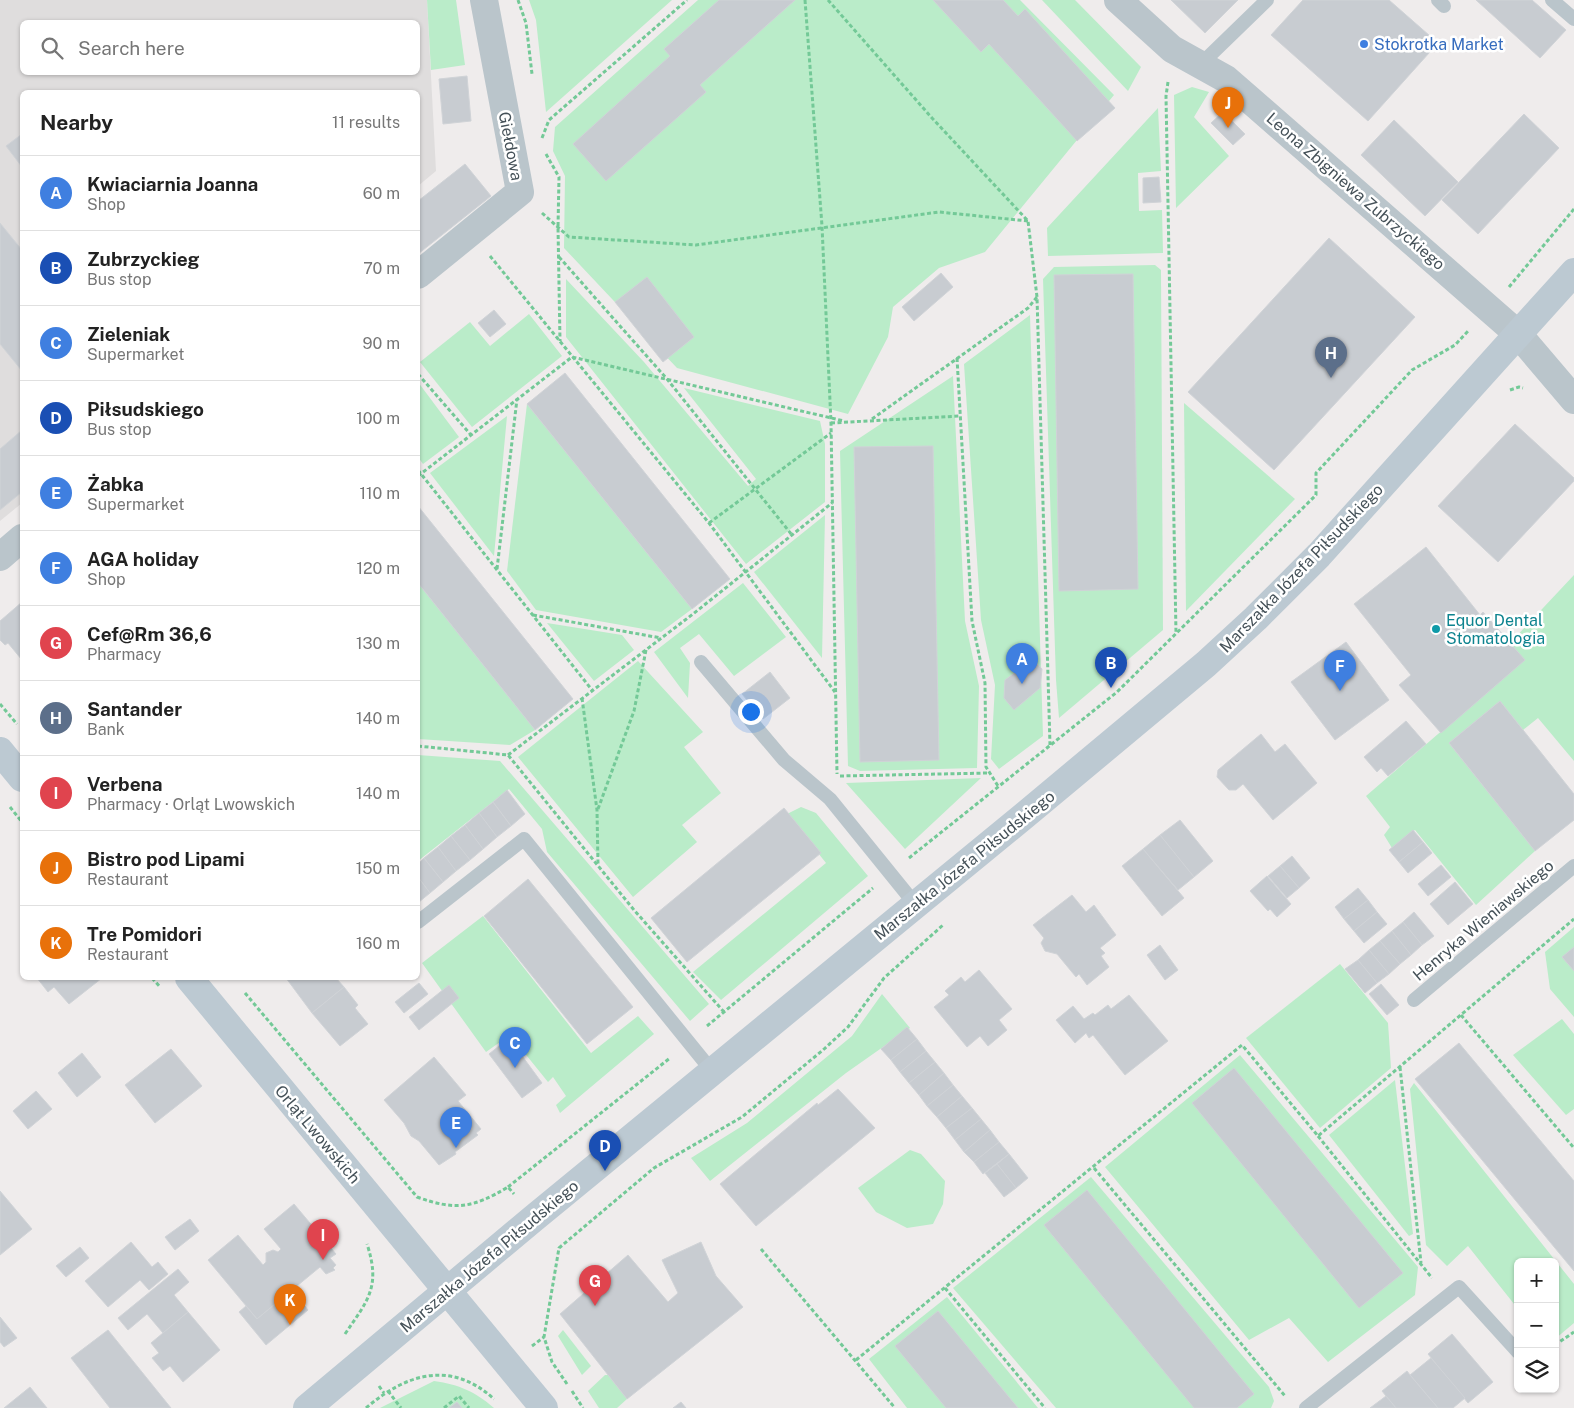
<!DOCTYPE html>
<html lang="en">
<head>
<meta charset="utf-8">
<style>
	:root { --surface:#fff; --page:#f6f6f6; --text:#222; --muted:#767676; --line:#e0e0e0; --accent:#1e7fd6 }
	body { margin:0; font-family:"Public Sans",sans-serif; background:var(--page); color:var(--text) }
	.controls { position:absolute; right:15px; bottom:15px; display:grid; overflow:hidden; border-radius:8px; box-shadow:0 1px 4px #0004 }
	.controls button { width:45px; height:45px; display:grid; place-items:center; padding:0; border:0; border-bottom:1px solid var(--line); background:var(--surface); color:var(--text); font:25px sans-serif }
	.you { position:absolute; left:750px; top:711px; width:18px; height:18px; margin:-12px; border:4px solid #fff; border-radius:50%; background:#1a73e8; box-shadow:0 0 0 8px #1a73e833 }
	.badge { display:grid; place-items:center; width:32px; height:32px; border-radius:50%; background:var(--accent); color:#fff; font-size:16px; font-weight:700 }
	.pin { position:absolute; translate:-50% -41px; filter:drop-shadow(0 1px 2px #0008) }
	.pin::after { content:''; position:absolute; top:26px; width:18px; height:15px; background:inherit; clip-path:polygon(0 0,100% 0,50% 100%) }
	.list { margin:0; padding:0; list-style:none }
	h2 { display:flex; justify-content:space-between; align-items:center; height:65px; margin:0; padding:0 20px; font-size:21px }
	h2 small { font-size:16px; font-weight:400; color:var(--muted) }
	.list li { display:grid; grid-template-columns:32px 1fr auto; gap:15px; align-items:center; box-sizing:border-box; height:75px; padding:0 20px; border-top:1px solid var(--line) }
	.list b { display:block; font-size:19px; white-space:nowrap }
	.list p { margin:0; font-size:16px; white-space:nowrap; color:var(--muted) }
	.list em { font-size:16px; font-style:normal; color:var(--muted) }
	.icon { flex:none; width:28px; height:28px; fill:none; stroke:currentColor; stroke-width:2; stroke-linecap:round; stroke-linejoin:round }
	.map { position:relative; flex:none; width:1574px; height:1408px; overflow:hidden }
	.search { position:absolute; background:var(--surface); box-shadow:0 1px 4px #0004; left:20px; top:20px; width:400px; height:55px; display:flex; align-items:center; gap:12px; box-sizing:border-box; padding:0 18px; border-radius:8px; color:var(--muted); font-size:19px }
	.panel { position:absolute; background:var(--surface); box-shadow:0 1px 4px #0004; left:20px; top:90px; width:400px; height:890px; border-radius:8px }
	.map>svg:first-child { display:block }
	.education { fill:#dfdddd; fill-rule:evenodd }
	.green { fill:#baecc9 }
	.building { fill:#c8ccd1; stroke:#d0d3d7 }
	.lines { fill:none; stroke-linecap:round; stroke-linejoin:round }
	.path { stroke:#73c997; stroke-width:3; stroke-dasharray:4 2.5; stroke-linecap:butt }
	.lane { stroke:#bac5cb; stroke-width:14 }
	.street { stroke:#bac5cb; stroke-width:28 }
	.secondary { stroke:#bcc9d2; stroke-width:28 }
	.shop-dot { fill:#3f7fe0; stroke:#fff; stroke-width:2 }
	.culture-dot { fill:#0f9aa8; stroke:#fff; stroke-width:2 }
	.labels { text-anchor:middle; stroke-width:5; stroke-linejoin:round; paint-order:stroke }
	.shop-label { font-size:16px; fill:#366cbe; stroke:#fff; text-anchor:start }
	.street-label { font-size:16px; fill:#455158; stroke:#fff }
	.culture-label { font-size:16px; fill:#0d838f; stroke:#fff; text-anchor:start }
</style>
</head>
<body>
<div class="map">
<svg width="1574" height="1408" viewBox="0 0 1574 1408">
	<rect width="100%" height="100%" fill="#efecec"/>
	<path class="education" d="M0,0H427L436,171L418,186V92H22V503L0,521ZM22,22H418V72H22Z"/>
	<g class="green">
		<polygon points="427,0 456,0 465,65 431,70"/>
		<polygon points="529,0 672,0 546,112 536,20"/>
		<polygon points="698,0 1020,0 1114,95 985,252 939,268 893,307 888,337 848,414 677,368 564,248 565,176 553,151 555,127"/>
		<polygon points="1042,0 1075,0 1141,67 1128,91"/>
		<polygon points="1192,87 1209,92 1194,117 1229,156 1176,208 1174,95"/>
		<polygon points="1158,108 1161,171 1138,173 1139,211 1162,210 1163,253 1048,256 1047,228"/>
		<polygon points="1155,265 1161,270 1163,630 1059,718 1056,680 1043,279 1054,267"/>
		<polygon points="566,279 644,362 748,486 756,479 684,388 820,421 825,444 825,502 746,564 566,337"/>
		<polygon points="529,314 562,356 472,427 420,362 470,322 490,346"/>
		<polygon points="1030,315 1043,736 999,769 991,759 995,685 981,620 964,364"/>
		<polygon points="953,376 965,621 979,686 977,768 860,771 848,766 840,451"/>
		<polygon points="418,382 459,437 423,464 418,457"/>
		<polygon points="1184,403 1295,499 1186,611"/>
		<polygon points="527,404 692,609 661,632 536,610 507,571"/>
		<polygon points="507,416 494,556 430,473"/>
		<polygon points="825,515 822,658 754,572"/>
		<polygon points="1574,575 1574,761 1538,718 1523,730 1500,701 1449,743 1535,851 1476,905 1415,830 1392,848 1384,835 1390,827 1366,796 1524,660 1510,643"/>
		<polygon points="418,583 535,730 510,745 418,739"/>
		<polygon points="743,583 786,637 734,676 699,634 680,648 690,663 688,698 654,652"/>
		<polygon points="547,623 622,635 634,650 594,681"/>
		<polygon points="638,661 703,732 684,747 721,793 682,825 697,842 633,897 518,757"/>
		<polygon points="418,755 500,761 709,1004 690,1021 547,852 542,829 509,789 418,861"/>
		<polygon points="981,778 905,849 846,783"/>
		<polygon points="801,807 816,813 868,876 721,1000 693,972 826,863 787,814"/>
		<polygon points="483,916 591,1053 638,1016 654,1034 560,1113 556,1105 566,1096 553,1077 548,1082 510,1035 486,1052 422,963"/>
		<polygon points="1574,927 1574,1017 1550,989 1545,952"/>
		<polygon points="1340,964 1388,1023 1391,1068 1320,1128 1246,1038"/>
		<polygon points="882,994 910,1028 846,1073 710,1181 691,1158 747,1123 852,1036"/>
		<polygon points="1562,1019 1574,1034 1574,1109 1566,1115 1513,1055"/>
		<polygon points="1240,1055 1418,1267 1415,1295 1328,1362 1289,1318 1249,1340 1105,1167"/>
		<polygon points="1395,1080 1413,1234 1409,1236 1329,1135"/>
		<polygon points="1414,1083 1574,1284 1574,1323 1555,1339 1555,1262 1518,1262 1518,1309 1468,1246 1447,1266 1426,1245 1410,1089"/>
		<polygon points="910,1150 921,1154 945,1181 943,1204 933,1224 907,1228 876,1212 858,1188"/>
		<polygon points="1091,1177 1269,1387 1274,1401 1271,1408 1056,1408 953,1288"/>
		<polygon points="947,1297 1038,1408 907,1408 869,1359"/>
		<polygon points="563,1330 591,1366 582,1375 558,1336"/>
		<polygon points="605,1375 608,1375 627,1399 617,1408 599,1408 588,1391"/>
		<path d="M434,1381C460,1385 474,1391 494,1408H380Z"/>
	</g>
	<g class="building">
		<polygon points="719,0 795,0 700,85 706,92 606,181 573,144 670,56 664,49"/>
		<polygon points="933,0 1003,0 1018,16 1025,9 1115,108 1077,141 989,44 981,52"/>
		<polygon points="1171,0 1238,0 1205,33"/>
		<polygon points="1303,0 1389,0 1438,43 1368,121 1271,35"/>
		<polygon points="1476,0 1532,0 1566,30 1540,58"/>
		<polygon points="467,76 471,121 443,124 439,79"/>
		<polygon points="1223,112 1245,134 1233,145 1211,123"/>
		<polygon points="1524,114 1559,148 1478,234 1442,200"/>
		<polygon points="1394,120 1458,182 1425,216 1361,155"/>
		<polygon points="22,134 22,167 6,146"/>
		<polygon points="465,164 491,196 418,254 418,201"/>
		<polygon points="1159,177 1161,202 1143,203 1143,178"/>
		<polygon points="0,223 22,250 22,371 0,344"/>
		<polygon points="1329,238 1415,317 1274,470 1188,392"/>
		<polygon points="941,273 953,287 914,321 902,307"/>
		<polygon points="1133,274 1138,589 1059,591 1054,275"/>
		<polygon points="647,277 694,337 663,362 615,302"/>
		<polygon points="494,310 506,324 490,337 478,323"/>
		<polygon points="565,373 730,579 692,609 527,404"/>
		<polygon points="1515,424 1574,478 1574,481 1498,562 1438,506"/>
		<polygon points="22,430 22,492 0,510 0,449"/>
		<polygon points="933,446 939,760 860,762 854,447"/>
		<polygon points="418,506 573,699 535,730 418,583"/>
		<polygon points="1426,547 1480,615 1483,612 1525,660 1441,733 1399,685 1411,675 1354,604"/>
		<polygon points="22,602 22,660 8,643 5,645 0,640 0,621"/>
		<polygon points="1346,642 1389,700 1335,740 1291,682"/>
		<polygon points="1033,659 1042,669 1040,688 1014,710 1004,698 1005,680"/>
		<polygon points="770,672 790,698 763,719 742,694"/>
		<polygon points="1500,701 1574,794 1574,820 1535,851 1449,743"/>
		<polygon points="1406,721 1426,744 1388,776 1381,768 1377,772 1364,757"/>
		<polygon points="1261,734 1275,752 1285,744 1317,783 1273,820 1243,784 1236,790 1229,790 1217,777 1218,770"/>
		<polygon points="507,790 525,814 511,826 493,802"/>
		<polygon points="493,802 511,826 497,837 479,813"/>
		<polygon points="784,808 821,853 687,962 651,918"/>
		<polygon points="479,813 497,837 483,849 465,825"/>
		<polygon points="1180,820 1213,861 1194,877 1160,835"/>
		<polygon points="465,825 483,849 470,860 451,836"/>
		<polygon points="1413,830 1423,842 1399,862 1389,850"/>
		<polygon points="1160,835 1194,877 1178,890 1143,849"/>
		<polygon points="451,836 470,860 456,871 438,847"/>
		<polygon points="1423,842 1432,853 1408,873 1399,862"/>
		<polygon points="438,847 456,871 443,882 424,858"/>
		<polygon points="1143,849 1184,898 1162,916 1122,866"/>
		<polygon points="1292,856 1310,878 1299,888 1280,866"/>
		<polygon points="424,858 443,882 430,893 418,877 418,864"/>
		<polygon points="1441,865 1451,877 1428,896 1418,884"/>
		<polygon points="1280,866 1299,888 1287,898 1268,876"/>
		<polygon points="1267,876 1291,904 1277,917 1270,909 1268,911 1250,891"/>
		<polygon points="418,877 430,893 419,902 418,901"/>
		<polygon points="528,879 633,1007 587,1044 484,916"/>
		<polygon points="1455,882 1473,904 1448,925 1430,904"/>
		<polygon points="1358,888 1368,900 1344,919 1335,907"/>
		<polygon points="1072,895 1086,912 1094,905 1116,935 1100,948 1105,953 1101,956 1109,967 1087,985 1079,974 1076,977 1057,954 1045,951 1041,943 1044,938 1033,925"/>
		<polygon points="1368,900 1377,912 1354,931 1344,919"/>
		<polygon points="1377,912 1387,924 1364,943 1354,931"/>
		<polygon points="1414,912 1434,936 1422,945 1403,922"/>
		<polygon points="1403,922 1422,945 1411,955 1392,931"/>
		<polygon points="1392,931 1411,955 1400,964 1380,941"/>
		<polygon points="1380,941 1400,964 1389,974 1369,950"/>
		<polygon points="1160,945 1178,970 1165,980 1147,955"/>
		<polygon points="1574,947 1574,971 1562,957"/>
		<polygon points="1369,950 1389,974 1377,983 1358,960"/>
		<polygon points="1358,960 1377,983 1365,993 1345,969"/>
		<polygon points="979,970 1012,1009 999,1020 1007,1030 988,1046 980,1036 967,1047 934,1007 949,995 945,991 961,977 965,982"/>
		<polygon points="37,978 102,978 69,1004 54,987 48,992"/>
		<polygon points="286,978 336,978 344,987 312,1013"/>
		<polygon points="419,983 428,994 404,1013 395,1002"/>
		<polygon points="1381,984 1399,1005 1387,1015 1369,994"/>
		<polygon points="449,985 459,998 419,1030 409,1017"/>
		<polygon points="344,987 358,1005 355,1008 368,1024 340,1046 312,1013"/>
		<polygon points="1129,995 1168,1041 1125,1075 1093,1035 1089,1038 1086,1033 1075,1043 1056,1020 1073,1006 1084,1019 1093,1013 1095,1015 1108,1005 1111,1009"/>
		<polygon points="907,1027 917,1039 891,1060 881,1049"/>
		<polygon points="509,1038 542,1083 522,1098 489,1054"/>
		<polygon points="917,1039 926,1051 900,1072 891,1060"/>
		<polygon points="1459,1043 1574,1181 1574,1271 1415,1079"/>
		<polygon points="171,1049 202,1086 155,1123 125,1085"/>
		<polygon points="926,1051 935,1062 909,1083 900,1072"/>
		<polygon points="82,1053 101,1077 77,1097 58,1073"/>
		<polygon points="434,1057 466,1095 458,1101 481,1129 476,1133 478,1135 455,1152 456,1154 439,1165 419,1141 411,1136 404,1123 384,1100"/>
		<polygon points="935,1062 944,1073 919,1095 909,1083"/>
		<polygon points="1234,1068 1403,1273 1359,1308 1192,1103"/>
		<polygon points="944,1073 953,1085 927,1106 919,1095"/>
		<polygon points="953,1085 962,1096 937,1117 927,1106"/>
		<polygon points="838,1089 875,1128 756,1226 720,1184 817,1103 818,1105"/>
		<polygon points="36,1091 52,1109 28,1129 13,1111"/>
		<polygon points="962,1096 972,1108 946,1128 937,1117"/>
		<polygon points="972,1108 981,1119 955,1140 946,1128"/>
		<polygon points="981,1119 990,1130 964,1152 955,1140"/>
		<polygon points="990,1130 999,1142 974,1162 964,1152"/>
		<polygon points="999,1142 1009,1154 983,1174 974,1162"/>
		<polygon points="1009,1154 1028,1178 1016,1188 997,1164"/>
		<polygon points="997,1164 1016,1188 1004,1197 985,1173"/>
		<polygon points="1087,1190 1254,1394 1237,1408 1194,1408 1044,1225"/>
		<polygon points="0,1191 32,1229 0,1255"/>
		<polygon points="294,1204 336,1254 330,1258 336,1265 333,1268 335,1270 326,1274 320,1267 257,1319 208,1260 238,1235 263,1265 266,1262 266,1253 273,1250 278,1252 281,1249 264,1229"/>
		<polygon points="190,1219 199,1231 175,1250 165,1237"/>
		<polygon points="131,1242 152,1267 158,1262 168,1274 149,1290 140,1280 108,1307 85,1281"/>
		<polygon points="701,1242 716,1276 743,1307 627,1399 560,1314 628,1255 668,1302 678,1293 662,1260"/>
		<polygon points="80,1247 89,1258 66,1277 56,1266"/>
		<polygon points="178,1269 189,1282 174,1295 188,1312 163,1333 147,1314 128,1330 118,1318"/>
		<polygon points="292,1290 308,1310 266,1345 239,1312 246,1306 257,1319"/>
		<polygon points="938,1311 1018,1408 946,1408 895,1346"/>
		<polygon points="188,1312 220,1350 183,1382 170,1366 163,1371 152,1358 159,1353 151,1343"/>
		<polygon points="0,1317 17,1338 4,1347 0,1342"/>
		<polygon points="108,1330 171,1408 110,1408 71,1358"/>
		<polygon points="1452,1334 1493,1382 1468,1403 1428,1354"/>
		<polygon points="1431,1358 1465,1398 1453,1408 1438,1408 1410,1375"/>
		<polygon points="1407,1371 1410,1375 1438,1408 1396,1408 1386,1396 1382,1391"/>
		<polygon points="30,1387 47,1408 4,1408"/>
		<polygon points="1386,1396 1396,1408 1370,1408"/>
		<polygon points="457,1402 462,1408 449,1408"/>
		<polygon points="681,1402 686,1408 673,1408"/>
	</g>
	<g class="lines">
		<g class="path">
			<polyline points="518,0 526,23 532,74"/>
			<polyline points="805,0 822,226 831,423 837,774"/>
			<polyline points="828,0 932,118 1028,221 1037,297 1050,745"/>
			<polyline points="1168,82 1166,96 1176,633"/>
			<polyline points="542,138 549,120 687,0"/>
			<polyline points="546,154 559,177 558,227 560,341"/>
			<polyline points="542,213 569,237 696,245 939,212 1028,221"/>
			<polyline points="490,256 709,523 835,692"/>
			<polyline points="559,257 667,379 792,535"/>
			<polyline points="1509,287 1574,209"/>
			<polyline points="957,358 972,621 985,683 986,767 998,786"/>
			<polyline points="418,374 471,435"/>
			<polyline points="1510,390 1519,387 1523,388"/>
			<polyline points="872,419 1028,308 1037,297"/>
			<polyline points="831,423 960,416"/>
			<polyline points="418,470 592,690"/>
			<polyline points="418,476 572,357 844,421"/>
			<polyline points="709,523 831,433"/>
			<polyline points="497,569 517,399"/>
			<polyline points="533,615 661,638"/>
			<polyline points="582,698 597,810 598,865"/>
			<polyline points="0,704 17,724"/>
			<polyline points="418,746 508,755 634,910 724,1012"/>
			<polyline points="508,755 693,614 832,503"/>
			<polyline points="840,776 989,773"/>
			<polyline points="10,807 22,822"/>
			<polyline points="598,809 634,711 646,650"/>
			<polyline points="909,858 1117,692 1316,495 1316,473 1412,370 1455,345 1469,330"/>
			<polyline points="152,978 160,987"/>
			<path d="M245,993L417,1197C456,1211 473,1208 508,1187L514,1194"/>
			<polyline points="1461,1015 1574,1148"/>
			<polyline points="707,1026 873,888"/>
			<polyline points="1400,1067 1421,1263"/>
			<polyline points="1318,1136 1432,1278"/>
			<polyline points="1094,1168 1285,1396"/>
			<polyline points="508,1187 670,1058"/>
			<polyline points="761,1249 895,1408"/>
			<polyline points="945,1288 1045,1408"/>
			<path d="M345,1334C368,1300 381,1287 367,1244"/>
			<polyline points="1555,1345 1574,1332"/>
			<polyline points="532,1346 544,1337"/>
			<polyline points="856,1360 1242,1045 1318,1136 1574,919"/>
			<polyline points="567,1384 552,1362 544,1337 559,1248 654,1168 742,1117 823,1050 848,1027 884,978 943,925"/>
			<polyline points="379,1386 384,1393"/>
			<polyline points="388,1391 401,1408"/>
			<polyline points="572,1391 583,1408"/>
			<path d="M366,1408C407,1373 451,1360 494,1399"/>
			<polyline points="444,1408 459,1396 469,1408"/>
		</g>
		<g class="lane">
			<polyline points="1438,0 1444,6"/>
			<polyline points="1552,0 1574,19"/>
			<polyline points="1200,65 1267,0"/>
			<polyline points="701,662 784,760 830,799 915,904"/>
			<polyline points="418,922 524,839 712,1071"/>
			<polyline points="1414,1000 1574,866"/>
			<polyline points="1306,1408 1459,1287 1518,1352"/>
		</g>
		<g class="street">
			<polyline points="1118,0 1172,49 1226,79 1518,334 1574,400"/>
			<polyline points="418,275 520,192 484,0"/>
			<polyline points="0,557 22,538"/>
		</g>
		<g class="secondary">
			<polyline points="0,751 22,778"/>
			<polyline points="189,978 544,1408"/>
			<polyline points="307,1408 534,1218 1025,815 1206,664 1256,618 1319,555 1574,272"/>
		</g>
	</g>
	<circle class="shop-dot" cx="1364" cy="44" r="5"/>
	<circle class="culture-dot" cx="1436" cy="629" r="5"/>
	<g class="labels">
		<g class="shop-label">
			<text x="1374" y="50">Stokrotka Market</text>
		</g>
		<g class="street-label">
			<text transform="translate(511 146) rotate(79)" y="6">Giełdowa</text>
			<text transform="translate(1356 191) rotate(41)" y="6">Leona Zbigniewa Zubrzyckiego</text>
			<text transform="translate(1301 568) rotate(-46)" y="6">Marszałka Józefa Piłsudskiego</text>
			<text transform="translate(964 865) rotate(-39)" y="6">Marszałka Józefa Piłsudskiego</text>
			<text transform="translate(1483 920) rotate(-40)" y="6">Henryka Wieniawskiego</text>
			<text transform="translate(318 1134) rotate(50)" y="6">Orląt Lwowskich</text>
			<text transform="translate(489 1256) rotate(-40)" y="6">Marszałka Józefa Piłsudskiego</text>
		</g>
		<g class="culture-label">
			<text x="1446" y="626">Equor Dental<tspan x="1446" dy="18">Stomatologia</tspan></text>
		</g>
	</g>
</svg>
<div class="controls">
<button>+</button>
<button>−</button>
<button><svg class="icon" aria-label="layers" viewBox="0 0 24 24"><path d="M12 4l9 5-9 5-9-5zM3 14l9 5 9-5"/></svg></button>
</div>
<div class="you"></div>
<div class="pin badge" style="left:1022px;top:684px;background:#3f7fe0">A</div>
<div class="pin badge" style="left:1111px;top:688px;background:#1a4fb4">B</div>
<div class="pin badge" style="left:515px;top:1068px;background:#3f7fe0">C</div>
<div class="pin badge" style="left:605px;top:1171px;background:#1a4fb4">D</div>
<div class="pin badge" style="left:456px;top:1148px;background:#3f7fe0">E</div>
<div class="pin badge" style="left:1340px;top:691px;background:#3f7fe0">F</div>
<div class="pin badge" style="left:595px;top:1306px;background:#e0444e">G</div>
<div class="pin badge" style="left:1331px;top:378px;background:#5c6f8a">H</div>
<div class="pin badge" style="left:323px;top:1260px;background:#e0444e">I</div>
<div class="pin badge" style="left:1228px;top:128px;background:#e8710a">J</div>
<div class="pin badge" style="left:290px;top:1325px;background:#e8710a">K</div>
<div class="search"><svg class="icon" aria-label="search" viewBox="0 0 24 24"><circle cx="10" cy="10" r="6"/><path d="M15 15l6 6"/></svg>Search here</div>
<section class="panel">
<h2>Nearby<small>11 results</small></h2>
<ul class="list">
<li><span class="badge" style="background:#3f7fe0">A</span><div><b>Kwiaciarnia Joanna</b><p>Shop</p></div><em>60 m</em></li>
<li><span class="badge" style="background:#1a4fb4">B</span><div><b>Zubrzyckieg</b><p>Bus stop</p></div><em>70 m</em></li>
<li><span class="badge" style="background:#3f7fe0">C</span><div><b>Zieleniak</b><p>Supermarket</p></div><em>90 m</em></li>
<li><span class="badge" style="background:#1a4fb4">D</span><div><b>Piłsudskiego</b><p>Bus stop</p></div><em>100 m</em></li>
<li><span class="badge" style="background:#3f7fe0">E</span><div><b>Żabka</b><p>Supermarket</p></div><em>110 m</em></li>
<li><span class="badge" style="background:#3f7fe0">F</span><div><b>AGA holiday</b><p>Shop</p></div><em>120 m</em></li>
<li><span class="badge" style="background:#e0444e">G</span><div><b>Cef@Rm 36,6</b><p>Pharmacy</p></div><em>130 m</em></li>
<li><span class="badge" style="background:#5c6f8a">H</span><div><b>Santander</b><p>Bank</p></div><em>140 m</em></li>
<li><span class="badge" style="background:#e0444e">I</span><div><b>Verbena</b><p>Pharmacy · Orląt Lwowskich</p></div><em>140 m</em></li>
<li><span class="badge" style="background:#e8710a">J</span><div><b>Bistro pod Lipami</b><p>Restaurant</p></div><em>150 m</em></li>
<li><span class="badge" style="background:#e8710a">K</span><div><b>Tre Pomidori</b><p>Restaurant</p></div><em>160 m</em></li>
</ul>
</section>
</div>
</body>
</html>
